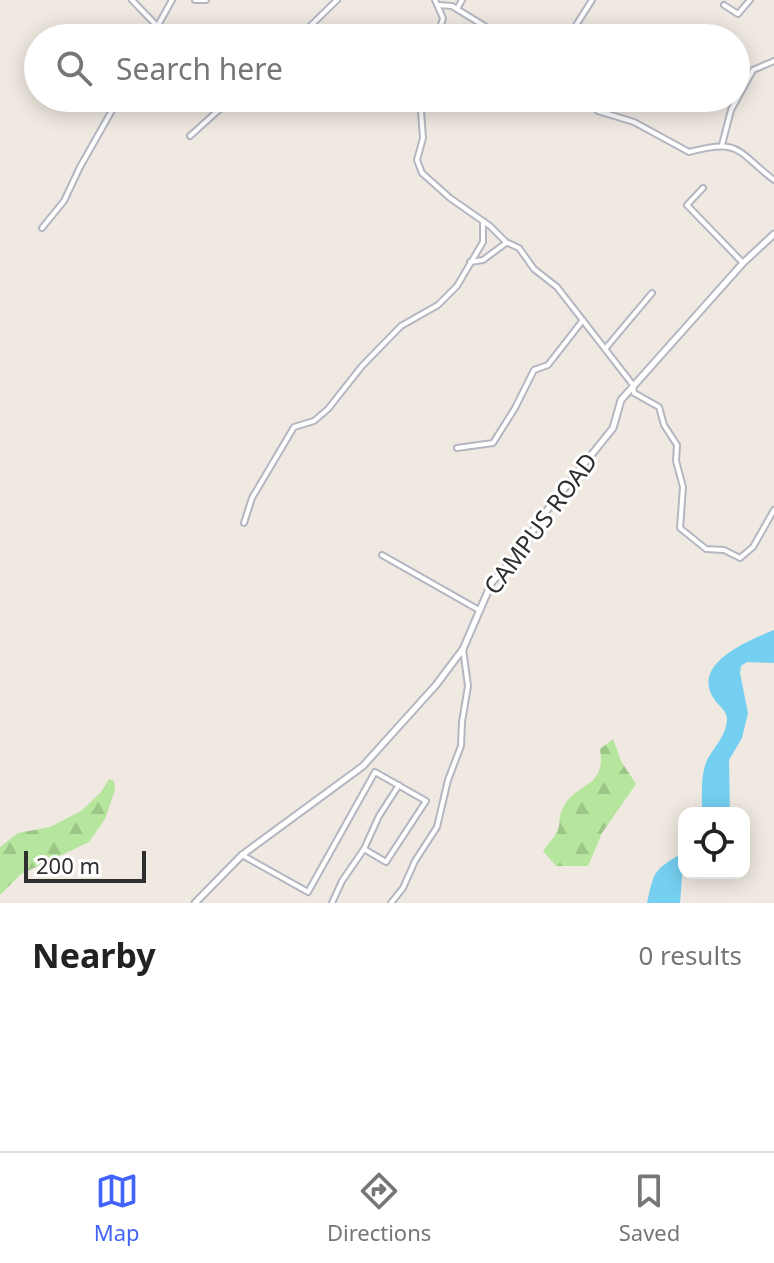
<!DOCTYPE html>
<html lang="en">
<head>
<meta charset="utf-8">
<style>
	:root { --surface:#fff; --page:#f2f2f2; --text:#222; --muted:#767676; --line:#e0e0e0; --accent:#4264fb }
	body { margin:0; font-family:"Noto Sans",sans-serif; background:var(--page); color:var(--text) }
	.controls { position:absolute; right:24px; bottom:24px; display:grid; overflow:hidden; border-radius:16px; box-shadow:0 4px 20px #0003 }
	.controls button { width:72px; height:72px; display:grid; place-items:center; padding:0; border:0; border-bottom:2px solid var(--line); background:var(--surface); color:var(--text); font:40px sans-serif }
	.scale { position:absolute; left:24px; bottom:20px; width:122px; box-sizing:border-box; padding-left:8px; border:4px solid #2e2e2e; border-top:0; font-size:22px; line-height:28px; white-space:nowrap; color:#2e2e2e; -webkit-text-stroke:6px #fff; paint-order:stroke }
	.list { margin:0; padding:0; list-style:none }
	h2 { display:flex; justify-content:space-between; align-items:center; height:104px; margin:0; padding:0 32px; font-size:34px }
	h2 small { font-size:26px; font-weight:400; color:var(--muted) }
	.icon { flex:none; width:44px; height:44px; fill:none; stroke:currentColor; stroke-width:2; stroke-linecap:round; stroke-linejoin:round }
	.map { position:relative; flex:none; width:774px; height:903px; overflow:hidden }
	.search { position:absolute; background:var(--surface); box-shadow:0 4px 20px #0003; left:24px; right:24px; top:24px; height:88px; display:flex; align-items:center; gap:20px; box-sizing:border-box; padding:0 28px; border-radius:44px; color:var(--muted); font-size:30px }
	.sheet { height:248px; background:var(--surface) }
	nav { display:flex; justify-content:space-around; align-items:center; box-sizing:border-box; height:112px; border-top:2px solid var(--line); background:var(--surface); font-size:22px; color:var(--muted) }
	nav a { display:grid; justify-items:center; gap:4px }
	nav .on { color:var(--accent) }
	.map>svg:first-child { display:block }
	.forest { fill:url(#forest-firs) }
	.water { fill:#75cff0 }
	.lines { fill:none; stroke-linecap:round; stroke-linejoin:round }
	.minor-casing { stroke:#b4b7c1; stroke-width:8 }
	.tertiary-casing { stroke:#b4b7c1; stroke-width:9 }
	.minor { stroke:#fff; stroke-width:4 }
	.tertiary { stroke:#fff; stroke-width:5 }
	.labels { text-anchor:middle; stroke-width:6; stroke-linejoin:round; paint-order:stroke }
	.street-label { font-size:24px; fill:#2e2e2e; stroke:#fff }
</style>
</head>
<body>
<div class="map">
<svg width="774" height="903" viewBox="0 0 774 903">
	<defs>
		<pattern id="forest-firs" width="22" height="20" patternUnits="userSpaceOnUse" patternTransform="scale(2)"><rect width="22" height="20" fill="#b6e59e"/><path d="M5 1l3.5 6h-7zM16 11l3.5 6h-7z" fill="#9dc588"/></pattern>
	</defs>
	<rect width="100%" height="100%" fill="#efe9e1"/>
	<g class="forest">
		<path d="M613,739L621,761L636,784L602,833L588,866H556L543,851C548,844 555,837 558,830C560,824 559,816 562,810C573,782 607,790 600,749Z"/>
		<polygon points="109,779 114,781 115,790 105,819 89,842 21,874 0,895 0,847 18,833 50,827 81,811 101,792"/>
	</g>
	<g class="water">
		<path d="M774,630V663L747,662L741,666L740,673L748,713L742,738L729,760L730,813H702C702,794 700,775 708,758C714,748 723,738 726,726C730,712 721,709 714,699C690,663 750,640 774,630Z"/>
		<path d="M684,852L680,903H647C654,870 654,870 684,852Z"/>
	</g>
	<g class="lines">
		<defs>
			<g id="minor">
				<polyline points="132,0 157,26"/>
				<polyline points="195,0 206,0"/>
				<polyline points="435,0 443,18 437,38"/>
				<polyline points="438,5 452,6 504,38"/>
				<polyline points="724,5 738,14 750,0"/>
				<polyline points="457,9 462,0"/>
				<polyline points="151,38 172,0"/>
				<polyline points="298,38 337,0"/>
				<polyline points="568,38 592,0"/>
				<polyline points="420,98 423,138 417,160 422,173 450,198 490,226 506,242 519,248 534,269 557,287 633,385 634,393 659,407 664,425 677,445 676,461 683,487 680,528 706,549 724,550 740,558 753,547 774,510"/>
				<path d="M583,98L598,111L634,122L689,152C741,138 736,151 774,180"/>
				<polyline points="190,136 232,98"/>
				<polyline points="722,145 731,110 753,70 774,61"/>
				<polyline points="703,188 687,205 743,263"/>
				<polyline points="42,228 64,201 80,167 119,98"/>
				<polyline points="470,262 483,260 506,243"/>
				<polyline points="605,349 652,293"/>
				<polyline points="457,448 493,443 515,408 534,370 548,365 583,320"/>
				<polyline points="244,523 252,498 294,427 314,421 328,409 362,366 401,326 438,305 457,286 483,242 483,221"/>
				<polyline points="382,555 479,610"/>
				<polyline points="364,849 379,816 399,785"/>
				<polyline points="242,855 308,892 375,772 426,801 386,862 364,849 342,881 332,903"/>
				<polyline points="391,903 403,888 415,861 437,827 448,780 461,746 462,722 468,686 463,649"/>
			</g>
			<polyline id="tertiary" points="195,903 242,855 363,766 436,685 463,649 492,582 521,551 540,519 613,428 621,400 743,263 774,234"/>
		</defs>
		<use href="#minor" class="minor-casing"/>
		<use href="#tertiary" class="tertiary-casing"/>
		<use href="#minor" class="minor"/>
		<use href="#tertiary" class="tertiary"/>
	</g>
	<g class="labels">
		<g class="street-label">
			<text transform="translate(541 524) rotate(-53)" y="8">CAMPUS ROAD</text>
		</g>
	</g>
</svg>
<div class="controls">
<button><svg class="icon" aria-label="locate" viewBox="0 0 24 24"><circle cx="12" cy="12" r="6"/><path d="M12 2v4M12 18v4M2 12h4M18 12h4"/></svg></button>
</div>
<div class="scale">200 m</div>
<div class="search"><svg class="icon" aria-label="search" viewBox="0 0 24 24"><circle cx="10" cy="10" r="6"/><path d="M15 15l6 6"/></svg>Search here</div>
</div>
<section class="sheet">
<h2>Nearby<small>0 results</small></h2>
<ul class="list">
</ul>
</section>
<nav>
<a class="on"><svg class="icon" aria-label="map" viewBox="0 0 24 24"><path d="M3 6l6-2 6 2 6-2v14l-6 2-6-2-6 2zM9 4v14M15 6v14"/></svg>Map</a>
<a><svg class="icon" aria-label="directions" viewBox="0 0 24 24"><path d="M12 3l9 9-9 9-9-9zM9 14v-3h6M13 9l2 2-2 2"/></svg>Directions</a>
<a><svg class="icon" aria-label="saved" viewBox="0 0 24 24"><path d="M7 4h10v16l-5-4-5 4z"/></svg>Saved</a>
</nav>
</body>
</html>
